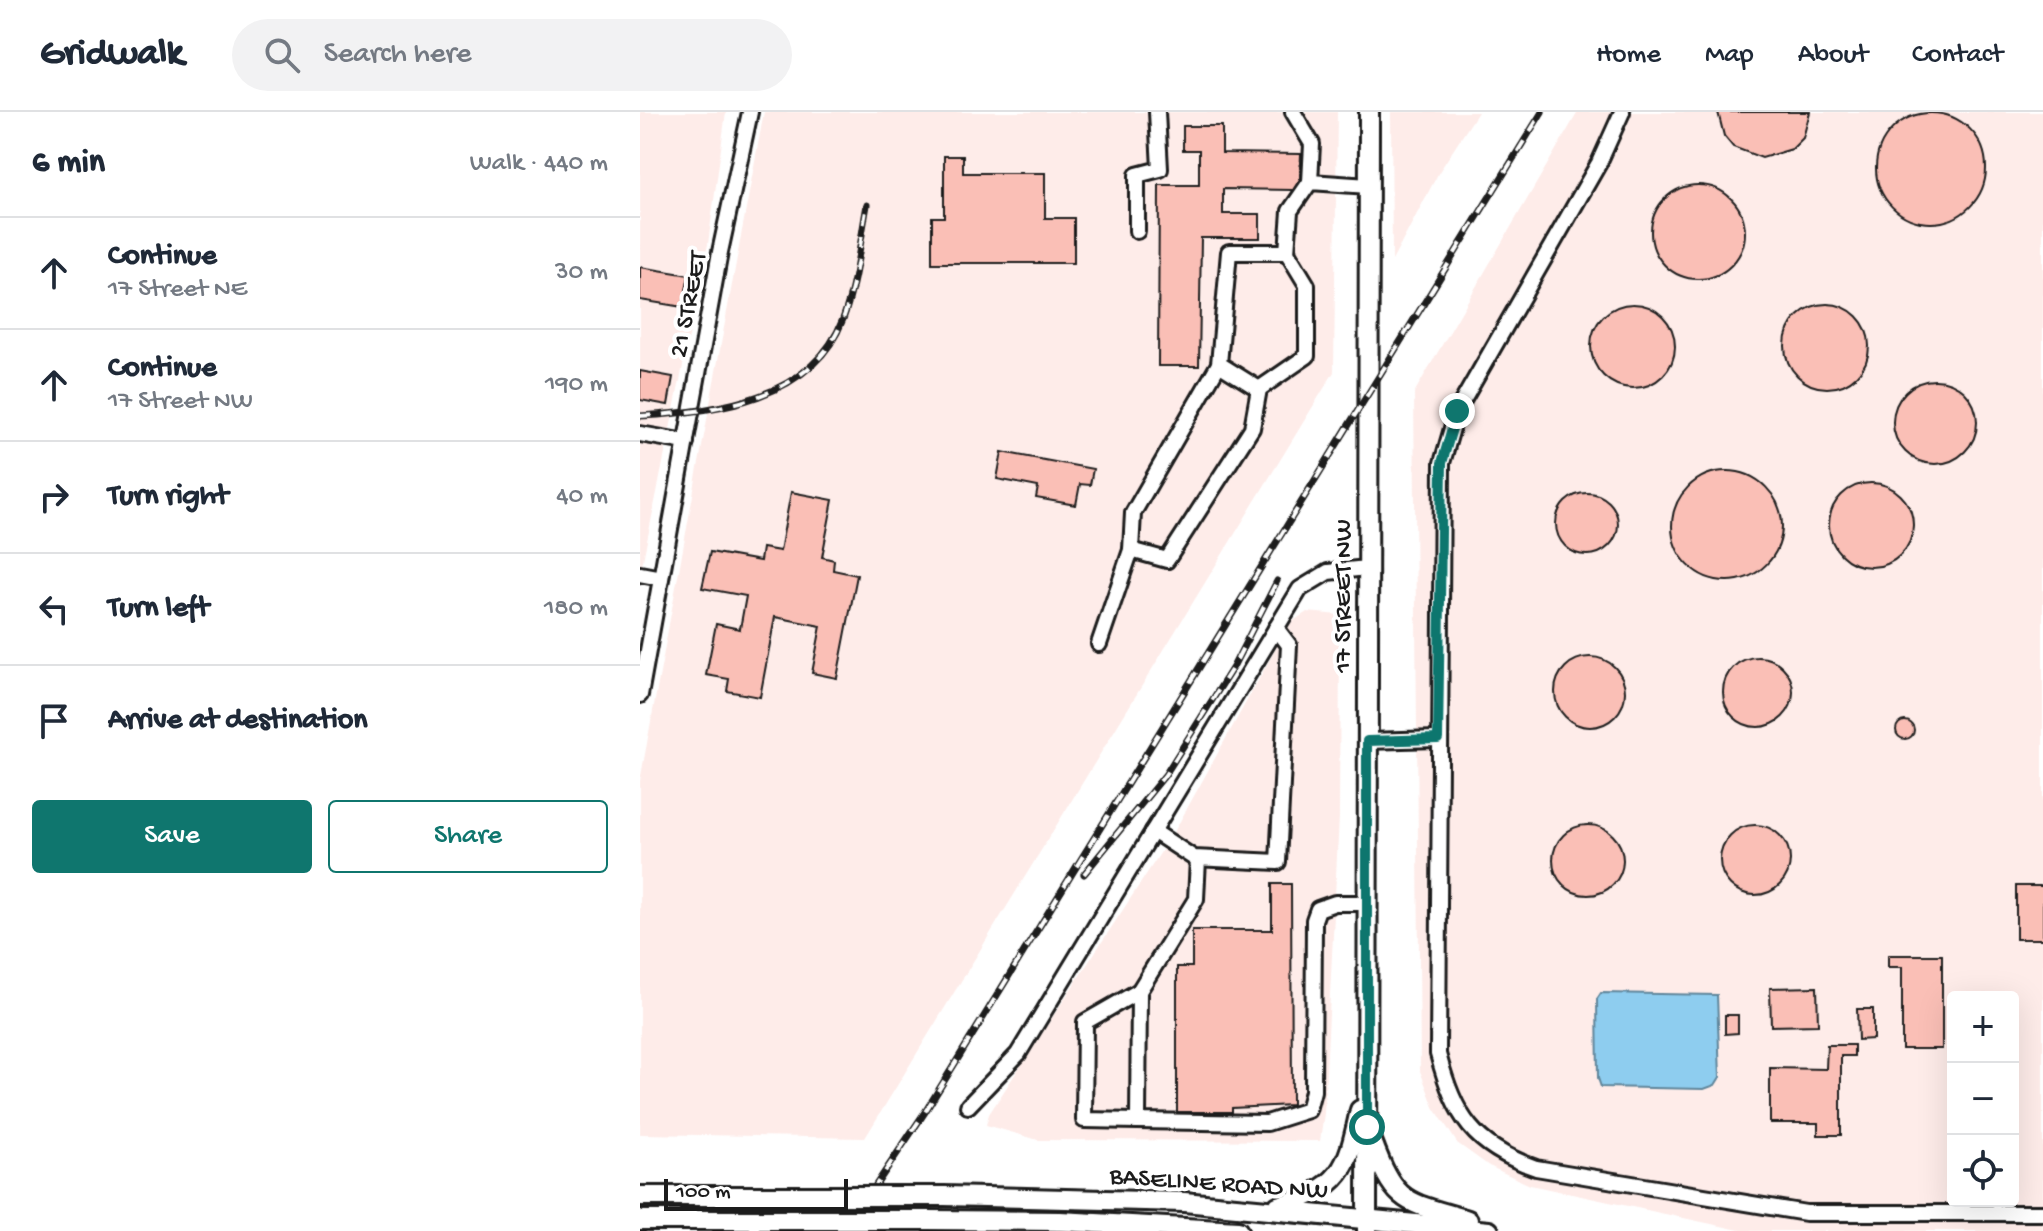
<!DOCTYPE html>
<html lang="en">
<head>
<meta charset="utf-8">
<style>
	:root { --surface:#fff; --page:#f2f2f3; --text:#1f2937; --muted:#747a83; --line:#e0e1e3; --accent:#0f766e }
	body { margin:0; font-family:"Gochi Hand",sans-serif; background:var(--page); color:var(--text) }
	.controls { position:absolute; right:24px; bottom:24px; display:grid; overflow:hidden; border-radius:8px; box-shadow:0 8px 32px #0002 }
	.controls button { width:72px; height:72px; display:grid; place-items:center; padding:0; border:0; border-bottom:2px solid var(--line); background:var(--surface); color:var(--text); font:40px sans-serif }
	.scale { position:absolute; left:24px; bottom:20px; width:184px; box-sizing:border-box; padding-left:8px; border:4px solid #1c1c1c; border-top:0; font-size:22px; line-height:28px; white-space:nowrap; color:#1c1c1c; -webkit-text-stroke:6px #fff; paint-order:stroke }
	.stop { position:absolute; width:24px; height:24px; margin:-18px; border:6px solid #0f766e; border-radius:50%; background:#fff }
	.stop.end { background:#0f766e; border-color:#fff; box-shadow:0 2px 8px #0008 }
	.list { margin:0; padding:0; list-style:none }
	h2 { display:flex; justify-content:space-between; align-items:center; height:104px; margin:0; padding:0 32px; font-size:34px }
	h2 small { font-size:26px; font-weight:400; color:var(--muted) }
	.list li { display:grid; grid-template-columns:52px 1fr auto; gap:24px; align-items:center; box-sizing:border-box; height:112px; padding:0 32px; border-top:2px solid var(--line) }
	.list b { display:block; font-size:30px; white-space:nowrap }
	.list p { margin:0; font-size:26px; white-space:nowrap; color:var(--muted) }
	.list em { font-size:26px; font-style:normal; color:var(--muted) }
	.actions { display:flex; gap:16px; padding:24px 32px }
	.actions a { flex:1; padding:18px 0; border:2px solid var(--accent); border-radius:8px; text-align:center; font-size:28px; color:var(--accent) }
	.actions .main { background:var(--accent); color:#fff }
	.icon { flex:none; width:44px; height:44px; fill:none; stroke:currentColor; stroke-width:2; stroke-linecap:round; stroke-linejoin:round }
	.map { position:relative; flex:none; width:1403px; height:1119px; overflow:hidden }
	header { display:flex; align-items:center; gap:48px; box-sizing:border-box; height:112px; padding:0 40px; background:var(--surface); border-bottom:2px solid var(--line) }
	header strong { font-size:38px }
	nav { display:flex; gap:44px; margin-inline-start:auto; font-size:28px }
	.search { width:560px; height:72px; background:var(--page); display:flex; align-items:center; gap:20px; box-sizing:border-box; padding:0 28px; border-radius:44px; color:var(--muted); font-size:30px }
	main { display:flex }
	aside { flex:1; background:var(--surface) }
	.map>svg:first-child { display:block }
	.built { fill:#feece9; fill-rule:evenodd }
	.water { fill:#8ecdef; stroke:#60869b; stroke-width:2 }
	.building { fill:#fabfb6; stroke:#1c1c1c; stroke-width:2 }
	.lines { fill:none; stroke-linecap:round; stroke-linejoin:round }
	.minor-casing { stroke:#1c1c1c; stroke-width:20 }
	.major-casing { stroke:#1c1c1c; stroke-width:24 }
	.minor { stroke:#fff; stroke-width:14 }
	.major { stroke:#fff; stroke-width:18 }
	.rail-casing { stroke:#1c1c1c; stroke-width:7 }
	.rail { stroke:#fff; stroke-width:4; stroke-dasharray:12; stroke-linecap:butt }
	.major-bridge-casing { stroke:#1c1c1c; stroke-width:24; stroke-linecap:butt }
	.major-bridge { stroke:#fff; stroke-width:18 }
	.route { stroke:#0f766e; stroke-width:10 }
	.labels { text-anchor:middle; stroke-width:8; stroke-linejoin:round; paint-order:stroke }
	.street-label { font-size:26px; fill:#1c1c1c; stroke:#fff }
</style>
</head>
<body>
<header>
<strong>Gridwalk</strong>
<div class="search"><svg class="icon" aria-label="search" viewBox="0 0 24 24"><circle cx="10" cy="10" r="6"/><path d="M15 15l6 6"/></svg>Search here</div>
<nav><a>Home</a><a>Map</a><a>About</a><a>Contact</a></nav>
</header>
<main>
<aside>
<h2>6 min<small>Walk · 440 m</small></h2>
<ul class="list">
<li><svg class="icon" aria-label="ahead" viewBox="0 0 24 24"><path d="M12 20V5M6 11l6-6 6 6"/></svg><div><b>Continue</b><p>17 Street NE</p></div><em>30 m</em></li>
<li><svg class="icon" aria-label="ahead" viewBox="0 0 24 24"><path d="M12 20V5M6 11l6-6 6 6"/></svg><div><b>Continue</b><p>17 Street NW</p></div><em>190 m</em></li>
<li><svg class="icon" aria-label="right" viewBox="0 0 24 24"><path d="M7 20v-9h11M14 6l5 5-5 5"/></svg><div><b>Turn right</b></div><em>40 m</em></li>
<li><svg class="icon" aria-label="left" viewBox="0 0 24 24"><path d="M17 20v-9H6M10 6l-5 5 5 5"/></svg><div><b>Turn left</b></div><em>180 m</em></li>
<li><svg class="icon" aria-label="arrive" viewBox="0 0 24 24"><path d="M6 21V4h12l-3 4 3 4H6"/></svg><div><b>Arrive at destination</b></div></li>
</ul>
<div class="actions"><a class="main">Save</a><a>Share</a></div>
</aside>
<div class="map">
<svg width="1403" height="1119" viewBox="0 0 1403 1119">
	<rect width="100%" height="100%" fill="#fff"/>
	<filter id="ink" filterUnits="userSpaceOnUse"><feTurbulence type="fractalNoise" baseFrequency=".0125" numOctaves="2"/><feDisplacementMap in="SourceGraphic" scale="16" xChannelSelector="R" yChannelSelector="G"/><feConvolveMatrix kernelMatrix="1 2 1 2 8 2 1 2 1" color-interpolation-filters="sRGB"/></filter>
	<g filter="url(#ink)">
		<g class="built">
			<polygon points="0,0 86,0 68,132 0,463"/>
			<polygon points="124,0 697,0 694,260 225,1026 0,1022 0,669"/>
			<polygon points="751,0 838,0 799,60 752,149"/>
			<path d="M938,0H1403V1119H1104L890,1073L849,1054L817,1031L794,995L780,959L774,281ZM1313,885H1373V1089H1313Z"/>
			<polygon points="667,500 699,503 700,531 699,705 684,1001 680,1029 398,1028 346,1013 349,1002 534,720 650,511"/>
		</g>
		<polygon class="water" points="961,881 1077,883 1080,965 1075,973 1064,977 961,975 958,966 957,887"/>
		<g class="building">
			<polygon points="1078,0 1170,0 1163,26 1152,37 1122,46 1093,35 1084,24"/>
			<circle cx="1291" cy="56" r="55"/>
			<polygon points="543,14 582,14 582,41 661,42 660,67 653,78 583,77 583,102 620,102 620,126 561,126 559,254 518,254 519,73 559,73 559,38 543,38"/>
			<polygon points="304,44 323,44 323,61 405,61 405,106 434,106 434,151 292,151 292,105 304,105"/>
			<circle cx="1058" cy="120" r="47"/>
			<polygon points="0,155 49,163 43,195 0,188"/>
			<circle cx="993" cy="234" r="42"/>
			<circle cx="1187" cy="234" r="42"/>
			<polygon points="0,259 33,265 28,293 0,288"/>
			<circle cx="1295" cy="310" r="42"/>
			<polygon points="362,340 453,357 450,373 440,372 436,393 396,386 398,375 357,367"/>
			<circle cx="1087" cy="414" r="55"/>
			<circle cx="1231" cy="413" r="42"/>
			<polygon points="151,380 193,388 182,445 194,448 193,458 217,463 197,566 172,561 181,514 135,505 120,585 87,579 89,567 66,563 76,512 100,517 106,484 62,476 70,440 120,449 122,436 140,439"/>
			<circle cx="947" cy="412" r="31"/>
			<circle cx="1118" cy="580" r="35"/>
			<circle cx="950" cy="580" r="35"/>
			<circle cx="1265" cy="618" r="9"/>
			<circle cx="1115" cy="748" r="35"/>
			<circle cx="948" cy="748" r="35"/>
			<polygon points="632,772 651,772 652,993 592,996 592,1000 537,1000 537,855 552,855 552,818 632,818"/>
			<rect x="1376" y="774" width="27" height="53"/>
			<polygon points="1248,843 1302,843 1302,937 1262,937 1262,855 1248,855"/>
			<polygon points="1177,875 1178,913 1131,914 1130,876"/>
			<polygon points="1217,897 1233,897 1233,927 1218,928"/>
			<polygon points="1085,903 1098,903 1098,921 1085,922"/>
			<polygon points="1187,933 1214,933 1214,944 1201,944 1201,1023 1178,1023 1178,1011 1130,1011 1130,956 1186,957"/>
		</g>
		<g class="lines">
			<defs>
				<g id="minor">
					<polyline points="653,0 672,32 670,70"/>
					<path d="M982,0L959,51L817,299L802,351L798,942C815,1005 833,1034 896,1056L1166,1101H1403"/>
					<polyline points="497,119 497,63 520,57 517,0"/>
					<polyline points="619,277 667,244 667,173 647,140"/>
					<polyline points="0,322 46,330"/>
					<polyline points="491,438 493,401 579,252"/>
					<polyline points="0,462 21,466"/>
					<polyline points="459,532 491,438 527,448 612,316 619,277 579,252 589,140 647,140 650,99 670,70 729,74"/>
					<polyline points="0,583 80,140 110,0"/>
					<polyline points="727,629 798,627"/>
					<polyline points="513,719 554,746 638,750 649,533 636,516"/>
					<polyline points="558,747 556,787 499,879 498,1009 627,1011 668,998 673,979 674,808 678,797 695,791 728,791"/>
					<polyline points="328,994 378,942 660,477 688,460 727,456"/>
					<polyline points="498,1009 444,1008 445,910 499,879"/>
				</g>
				<g id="major">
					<path d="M732,1029C756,1094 765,1089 828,1108"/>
					<polyline points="0,1084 179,1084"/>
					<polyline points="304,1084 544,1090 849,1119"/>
					<path d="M638,1094C702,1075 707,1059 720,998"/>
					<polyline points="0,1108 163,1108"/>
					<polyline points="287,1108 420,1109 598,1119"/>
					<polyline points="727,1119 729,0"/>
				</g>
			</defs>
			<use href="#minor" class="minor-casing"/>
			<use href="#major" class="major-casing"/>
			<use href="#minor" class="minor"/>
			<use href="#major" class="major"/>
			<defs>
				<g id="rail">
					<path d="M0,304C74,300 173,288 203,207C216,171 220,131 227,93"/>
					<polyline points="444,762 525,663 593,555 637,469"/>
					<polyline points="205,1119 285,1000 902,0"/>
				</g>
			</defs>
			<use href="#rail" class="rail-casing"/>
			<use href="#rail" class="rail"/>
			<defs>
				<g id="major-bridge">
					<polyline points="179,1084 304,1084"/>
					<polyline points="163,1108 287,1108"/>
				</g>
			</defs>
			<use href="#major-bridge" class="major-bridge-casing"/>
			<use href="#major-bridge" class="major-bridge"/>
		</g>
	</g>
	<g class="lines" filter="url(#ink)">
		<polyline class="route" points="727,1015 727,629 798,627 802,351 817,299"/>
	</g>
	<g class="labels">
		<g class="street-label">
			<text transform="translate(46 192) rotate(-79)" y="9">21 STREET</text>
			<text transform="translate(701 484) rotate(-90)" y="9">17 STREET NW</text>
			<text transform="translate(579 1069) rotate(4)" y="9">BASELINE ROAD NW</text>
		</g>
	</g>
</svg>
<div class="controls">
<button>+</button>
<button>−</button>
<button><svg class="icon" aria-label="locate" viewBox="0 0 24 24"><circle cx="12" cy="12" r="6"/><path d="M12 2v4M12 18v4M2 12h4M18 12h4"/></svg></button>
</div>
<div class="scale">100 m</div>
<div class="stop" style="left:727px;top:1015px"></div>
<div class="stop end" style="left:817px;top:299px"></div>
</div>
</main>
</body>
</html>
